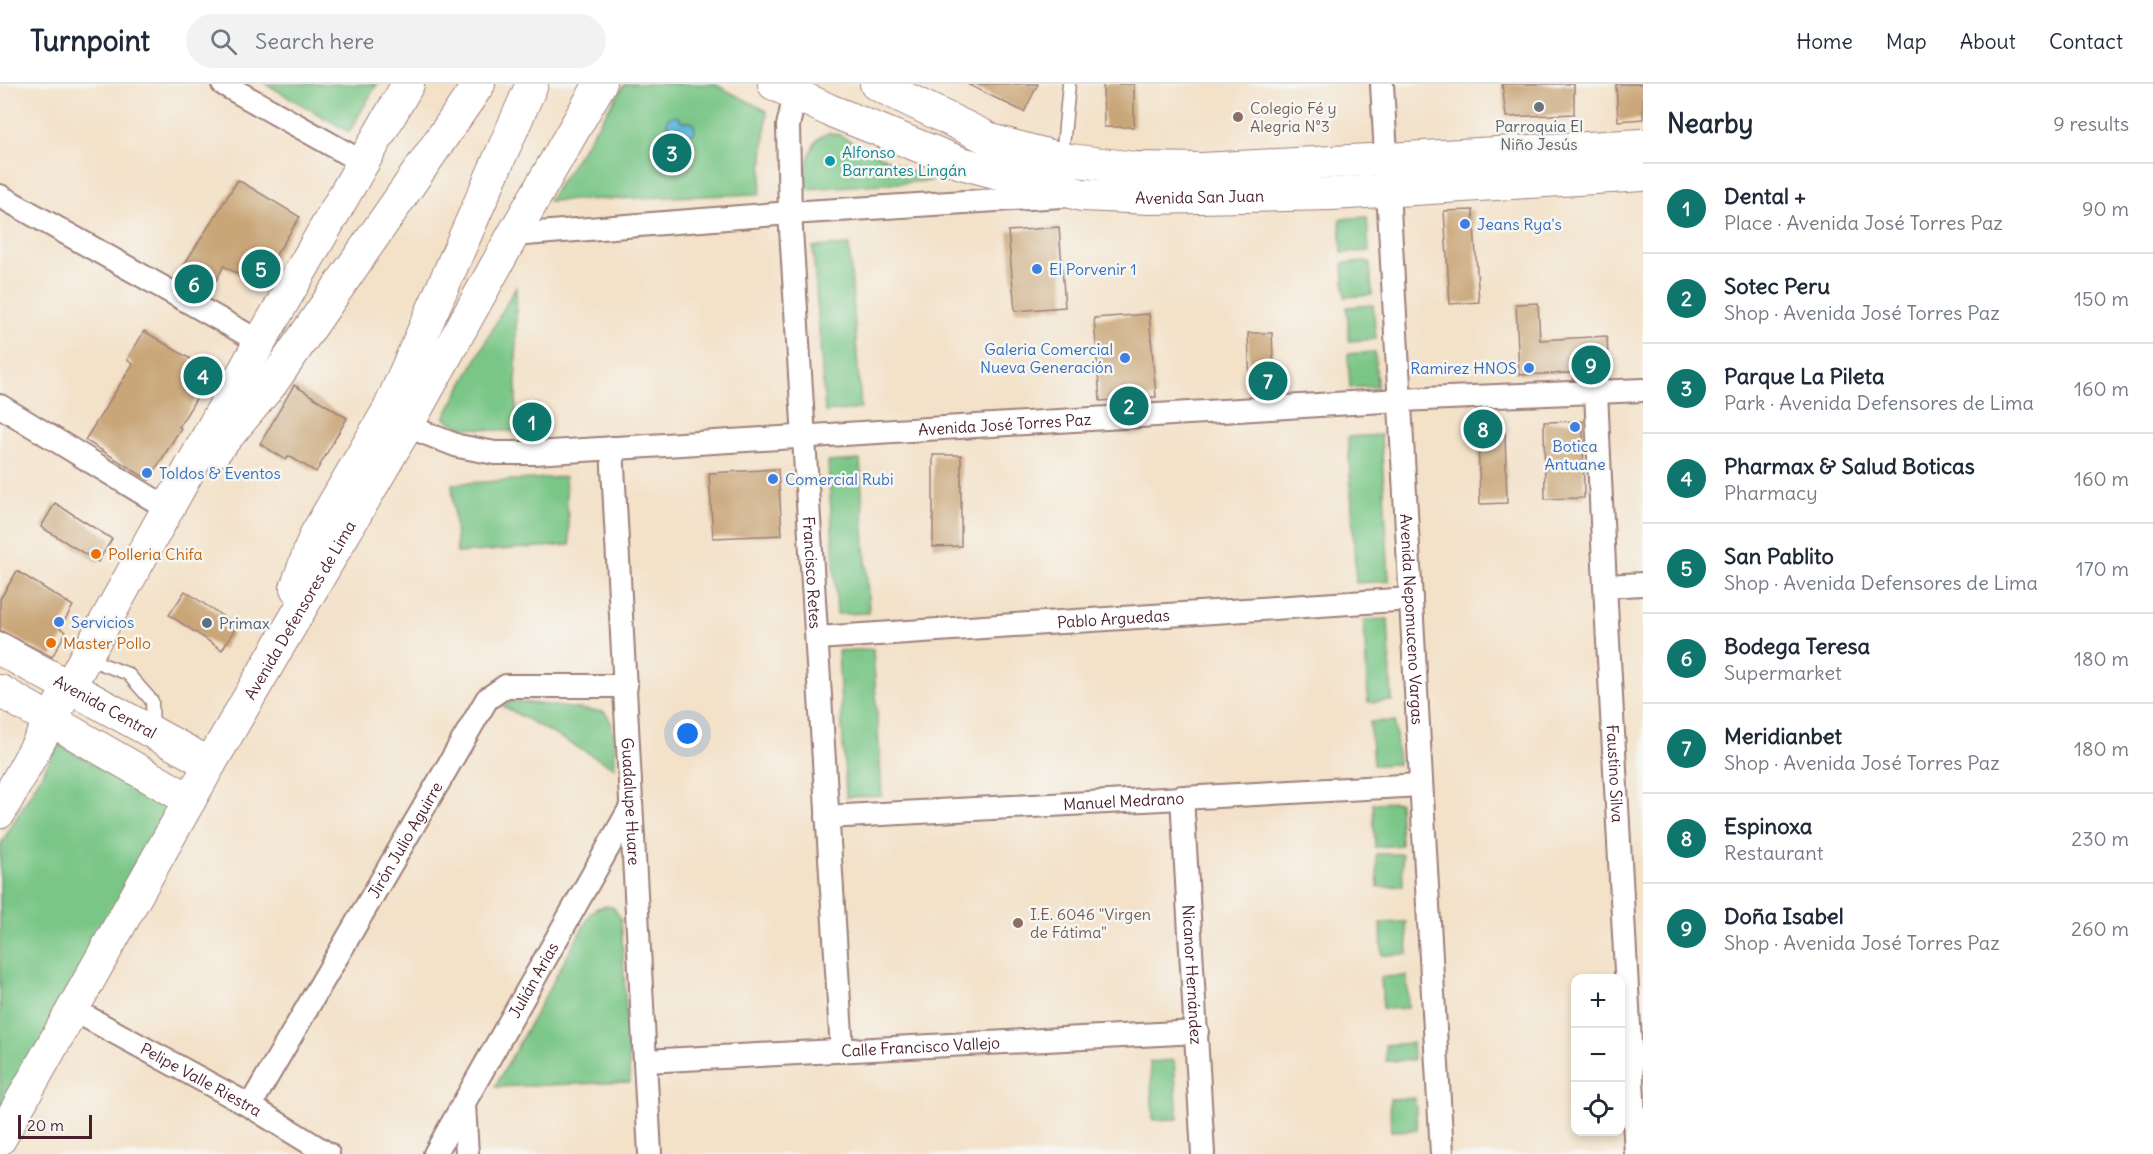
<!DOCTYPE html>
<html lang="en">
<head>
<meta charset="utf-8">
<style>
	:root { --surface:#fff; --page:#f2f2f3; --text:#1f2937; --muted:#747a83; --line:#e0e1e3; --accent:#0f766e }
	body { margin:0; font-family:Delius,sans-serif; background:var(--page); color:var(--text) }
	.controls { position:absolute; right:18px; bottom:18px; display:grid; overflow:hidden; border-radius:12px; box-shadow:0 3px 9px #0003 }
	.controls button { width:54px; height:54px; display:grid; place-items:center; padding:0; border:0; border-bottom:2px solid var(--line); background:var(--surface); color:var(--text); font:30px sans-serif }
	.scale { position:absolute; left:18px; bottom:15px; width:74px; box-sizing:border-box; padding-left:6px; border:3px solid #4a1f2b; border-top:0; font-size:16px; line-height:21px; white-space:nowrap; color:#4a1f2b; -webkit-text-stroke:4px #f6f6f2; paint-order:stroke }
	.you { position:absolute; left:688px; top:650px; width:21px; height:21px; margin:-15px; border:4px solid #fff; border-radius:50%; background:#1a73e8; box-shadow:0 0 0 9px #1a73e833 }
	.badge { display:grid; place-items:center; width:39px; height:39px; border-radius:50%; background:var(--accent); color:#fff; font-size:20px; font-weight:700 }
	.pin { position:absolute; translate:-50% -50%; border:3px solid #fff; box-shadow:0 2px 6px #0006 }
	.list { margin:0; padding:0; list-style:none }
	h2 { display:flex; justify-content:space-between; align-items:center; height:78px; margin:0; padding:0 24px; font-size:26px }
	h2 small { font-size:20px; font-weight:400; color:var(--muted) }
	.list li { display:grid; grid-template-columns:39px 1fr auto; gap:18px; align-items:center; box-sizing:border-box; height:90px; padding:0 24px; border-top:2px solid var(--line) }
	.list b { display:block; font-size:22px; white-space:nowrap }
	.list p { margin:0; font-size:20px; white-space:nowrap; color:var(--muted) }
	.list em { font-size:20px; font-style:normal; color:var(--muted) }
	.icon { flex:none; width:33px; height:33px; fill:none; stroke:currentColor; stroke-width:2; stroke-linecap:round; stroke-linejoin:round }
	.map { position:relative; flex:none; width:1643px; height:1070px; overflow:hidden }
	header { display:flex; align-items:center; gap:36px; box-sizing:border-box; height:84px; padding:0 30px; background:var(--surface); border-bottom:2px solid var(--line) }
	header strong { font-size:28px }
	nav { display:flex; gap:33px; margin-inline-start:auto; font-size:21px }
	.search { width:420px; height:54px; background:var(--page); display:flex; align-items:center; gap:15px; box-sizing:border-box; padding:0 21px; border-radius:33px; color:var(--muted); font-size:22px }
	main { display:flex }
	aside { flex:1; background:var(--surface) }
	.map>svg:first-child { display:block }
	.green { fill:#79c686; stroke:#627258; stroke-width:1.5 }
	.water { fill:#5eb8db; stroke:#546c83; stroke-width:1.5 }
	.building { fill:#c9a678 }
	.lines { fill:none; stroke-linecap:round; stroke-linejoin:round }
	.service-casing { stroke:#9e807a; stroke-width:15 }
	.minor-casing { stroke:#9e807a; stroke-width:26 }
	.secondary-casing { stroke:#9e807a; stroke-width:34 }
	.service { stroke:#fff; stroke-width:12 }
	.minor { stroke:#fff; stroke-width:22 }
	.secondary { stroke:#fff; stroke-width:32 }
	.worship-dot { fill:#6b7280; stroke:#f6f6f2; stroke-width:2 }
	.education-dot { fill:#8d6e63; stroke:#f6f6f2; stroke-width:2 }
	.culture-dot { fill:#0f9aa8; stroke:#f6f6f2; stroke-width:2 }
	.shop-dot { fill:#3f7fe0; stroke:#f6f6f2; stroke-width:2 }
	.food-dot { fill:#e8710a; stroke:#f6f6f2; stroke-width:2 }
	.service-dot { fill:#5c6f8a; stroke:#f6f6f2; stroke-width:2 }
	.labels { text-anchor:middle; stroke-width:5; stroke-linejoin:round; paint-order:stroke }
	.education-label { font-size:16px; fill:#785e54; stroke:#f6f6f2; text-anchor:start }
	.worship-label { font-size:16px; fill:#5b616d; stroke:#f6f6f2 }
	.culture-label { font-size:16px; fill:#0d838f; stroke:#f6f6f2; text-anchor:start }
	.street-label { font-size:16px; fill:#4a1f2b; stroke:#f6f6f2 }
	.shop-label { font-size:16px; fill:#366cbe; stroke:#f6f6f2; text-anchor:start }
	.food-label { font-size:16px; fill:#c56008; stroke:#f6f6f2; text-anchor:start }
	.service-label { font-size:16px; fill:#4e5e75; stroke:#f6f6f2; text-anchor:start }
</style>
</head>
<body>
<header>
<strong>Turnpoint</strong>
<div class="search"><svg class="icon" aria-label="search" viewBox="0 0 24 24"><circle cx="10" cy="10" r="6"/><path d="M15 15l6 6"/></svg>Search here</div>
<nav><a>Home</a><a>Map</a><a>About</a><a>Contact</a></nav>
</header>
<main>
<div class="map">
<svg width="1643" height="1070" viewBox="0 0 1643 1070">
	<rect width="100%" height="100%" fill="#f6f6f2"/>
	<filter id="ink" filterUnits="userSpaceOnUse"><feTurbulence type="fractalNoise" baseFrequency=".0167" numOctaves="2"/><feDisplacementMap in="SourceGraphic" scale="12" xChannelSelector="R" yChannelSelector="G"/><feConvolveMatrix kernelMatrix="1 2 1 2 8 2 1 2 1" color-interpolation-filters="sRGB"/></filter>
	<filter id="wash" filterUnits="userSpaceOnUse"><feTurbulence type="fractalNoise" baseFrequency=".008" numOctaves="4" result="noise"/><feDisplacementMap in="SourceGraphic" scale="24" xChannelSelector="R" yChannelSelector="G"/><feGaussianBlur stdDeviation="1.35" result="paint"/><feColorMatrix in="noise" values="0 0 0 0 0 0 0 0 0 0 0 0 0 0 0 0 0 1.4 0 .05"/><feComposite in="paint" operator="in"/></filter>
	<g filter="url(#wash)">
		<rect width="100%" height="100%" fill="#f3e1c8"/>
		<g class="green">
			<polygon points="266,0 377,0 349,48"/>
			<polygon points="625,0 714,0 767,27 760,110 548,117"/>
			<path d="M830,49L837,50L930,97L807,105L802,97C808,81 810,51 830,49Z"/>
			<polygon points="1367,133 1369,167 1342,169 1340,135"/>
			<polygon points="849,161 861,325 825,328 813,163"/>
			<polygon points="1370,178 1372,211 1345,213 1343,179"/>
			<polygon points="516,202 516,348 460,343 444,334"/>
			<polygon points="1373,221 1376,255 1349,257 1347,223"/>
			<polygon points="1375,268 1377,302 1350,304 1348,270"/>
			<polygon points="1381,351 1389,497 1356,499 1348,353"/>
			<polygon points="860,376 869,529 837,530 828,378"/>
			<polygon points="565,393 570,461 457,469 452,400"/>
			<polygon points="1388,535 1392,617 1368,618 1364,536"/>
			<polygon points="873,565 882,712 846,713 838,567"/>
			<path d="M514,617L604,628C618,641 614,667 615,684L503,622Z"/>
			<polygon points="1395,637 1398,680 1373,681 1370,638"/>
			<polygon points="59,660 171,726 0,1034 0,762"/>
			<polygon points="1399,718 1401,761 1375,763 1373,719"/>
			<polygon points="1376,770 1402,770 1403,802 1378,803"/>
			<polygon points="607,822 614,824 621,836 630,998 495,1003 591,829 597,824"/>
			<polygon points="1406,838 1408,870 1382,871 1381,839"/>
			<polygon points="1407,892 1408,924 1383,925 1381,893"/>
			<polygon points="1412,959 1413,976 1386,977 1385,961"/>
			<polygon points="1174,976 1178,1035 1153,1036 1150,978"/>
			<polygon points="1415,1014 1417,1046 1391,1047 1390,1015"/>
		</g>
		<polygon class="water" points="671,32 677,32 683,38 690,37 694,40 695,47 688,54 689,63 685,66 678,65 672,59 666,60 661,53 668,45 667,36"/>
		<g id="blocks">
			<g class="building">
				<polygon points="967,0 1038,0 1024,28"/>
				<polygon points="1103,0 1134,0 1134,43 1104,43"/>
				<polygon points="1502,0 1574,0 1574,30 1506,33"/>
				<polygon points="1616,0 1643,0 1643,35 1618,37"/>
				<polygon points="238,96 300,133 257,201 224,182 207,213 175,195"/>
				<polygon points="1473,126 1479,218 1450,220 1444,127"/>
				<polygon points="1059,143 1065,223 1015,227 1008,147"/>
				<polygon points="1538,219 1540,256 1607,252 1609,293 1573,295 1573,289 1519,291 1516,220"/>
				<polygon points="1149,230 1156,313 1100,317 1094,234"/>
				<polygon points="144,247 212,288 179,343 181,344 149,396 85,356 133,280 127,276"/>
				<polygon points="1248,249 1272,249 1274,302 1250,303"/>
				<polygon points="294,301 347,334 316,388 289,372 286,376 260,360"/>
				<polygon points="540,320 544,353 524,355 521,322"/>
				<polygon points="1583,337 1584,414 1545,415 1544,338"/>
				<polygon points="1505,349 1507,419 1480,420 1478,350"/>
				<polygon points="933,371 961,371 961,462 933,463"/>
				<polygon points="778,385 782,451 713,454 709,389"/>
				<polygon points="55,419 112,455 98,478 41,443"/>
				<polygon points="17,487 73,522 60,544 66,548 52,573 0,546 0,515"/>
				<polygon points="185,507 237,542 222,566 169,531"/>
			</g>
		</g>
	</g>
	<g filter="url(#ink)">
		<use href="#blocks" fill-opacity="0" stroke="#9e807a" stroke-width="1.5"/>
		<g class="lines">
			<defs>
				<g id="service">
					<polyline points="1062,73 1069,0"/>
					<polyline points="86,574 128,590 152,617 153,647"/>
				</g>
				<g id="minor">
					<polyline points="223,0 364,79"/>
					<path id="s1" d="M1382,0L1442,1070"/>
					<path id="s2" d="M795,10L788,42L790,129L842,967"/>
					<polyline points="0,112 260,258"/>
					<polyline points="513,151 790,129 1062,112"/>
					<path id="s3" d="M1596,308L1605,502L1636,1070"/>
					<polyline points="0,322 167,424"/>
					<path id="s4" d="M407,342L458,362L495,369H534L1400,316L1643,306"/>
					<path id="s5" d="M612,364L650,1070"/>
					<polyline points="1605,502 1643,500"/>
					<path id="s6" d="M817,554L1411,515"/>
					<path id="s7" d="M1182,713L1203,1070"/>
					<path id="s8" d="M827,733L1421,701"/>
					<path id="s9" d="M72,925L250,1022L328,1070"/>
					<path id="s10" d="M645,977L1197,948"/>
					<polyline points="464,1021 467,1070"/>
					<path id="s11" d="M250,1022L487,615L506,602H626"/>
					<path id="s12" d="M435,1070L631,723"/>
				</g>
				<g id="secondary">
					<path id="s13" d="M774,0L829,26L961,79L1082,111L1151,114L1332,110L1643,91"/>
					<polyline points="876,0 994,57 1062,75 1134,84 1202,85 1643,61"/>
					<polyline points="215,367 272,299 479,0"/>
					<polyline points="296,504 315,452 389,325 532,0"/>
					<path id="s14" d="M0,565L210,680"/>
					<polyline points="0,607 190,716"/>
					<polyline points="0,728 260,258 408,0"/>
					<path id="s15" d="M0,1055L210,680L407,342L513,151L600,0"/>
				</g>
			</defs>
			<use href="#service" class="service-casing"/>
			<use href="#minor" class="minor-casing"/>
			<use href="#secondary" class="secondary-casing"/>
			<use href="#service" class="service"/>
			<use href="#minor" class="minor"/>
			<use href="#secondary" class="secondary"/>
		</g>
	</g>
	<circle class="worship-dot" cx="1539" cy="23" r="6"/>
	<g class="education-dot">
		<circle cx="1238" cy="33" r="6"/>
		<circle cx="1018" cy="839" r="6"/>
	</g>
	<circle class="culture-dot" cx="830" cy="77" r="6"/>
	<g class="shop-dot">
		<circle cx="1465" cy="140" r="6"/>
		<circle cx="1037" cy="185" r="6"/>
		<circle cx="1125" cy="274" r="6"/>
		<circle cx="1529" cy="284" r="6"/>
		<circle cx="1575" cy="343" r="6"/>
		<circle cx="147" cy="389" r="6"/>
		<circle cx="773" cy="395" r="6"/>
		<circle cx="59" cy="538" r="6"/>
	</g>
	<g class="food-dot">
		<circle cx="96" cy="470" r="6"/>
		<circle cx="51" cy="559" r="6"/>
	</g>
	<circle class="service-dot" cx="207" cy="539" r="6"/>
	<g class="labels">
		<g class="education-label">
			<text x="1250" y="30">Colegio Fé y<tspan x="1250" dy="18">Alegria N°3</tspan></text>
			<text x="1030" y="836">I.E. 6046 "Virgen<tspan x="1030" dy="18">de Fátima"</tspan></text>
		</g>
		<g class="worship-label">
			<text x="1539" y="48">Parroquia El<tspan x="1539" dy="18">Niño Jesús</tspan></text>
		</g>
		<g class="culture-label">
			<text x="842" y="74">Alfonso<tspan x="842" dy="18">Barrantes Lingán</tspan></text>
		</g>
		<g class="street-label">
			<text dy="6" stroke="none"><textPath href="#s13" startOffset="446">Avenida San Juan</textPath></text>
			<text dy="6" stroke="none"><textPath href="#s4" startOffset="603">Avenida José Torres Paz</textPath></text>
			<text dy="6" stroke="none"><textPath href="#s2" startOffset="480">Francisco Retes</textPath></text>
			<text dy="6" stroke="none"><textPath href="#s15" startOffset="608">Avenida Defensores de Lima</textPath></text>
			<text dy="6" stroke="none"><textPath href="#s6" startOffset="297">Pablo Arguedas</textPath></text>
			<text dy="6" stroke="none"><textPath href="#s1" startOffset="536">Avenida Nepomuceno Vargas</textPath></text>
			<text dy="6" stroke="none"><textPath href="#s14" startOffset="120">Avenida Central</textPath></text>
			<text dy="6" stroke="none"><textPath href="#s3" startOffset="382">Faustino Silva</textPath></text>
			<text dy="6" stroke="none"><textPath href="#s8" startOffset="297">Manuel Medrano</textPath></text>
			<text dy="6" stroke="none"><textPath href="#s5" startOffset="354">Guadalupe Huare</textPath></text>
			<text dy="6" stroke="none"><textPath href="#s11" startOffset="308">Jirón Julio Aguirre</textPath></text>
			<text dy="6" stroke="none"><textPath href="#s7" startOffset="178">Nicanor Hernández</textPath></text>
			<text dy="6" stroke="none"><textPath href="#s12" startOffset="200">Julián Arias</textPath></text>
			<text dy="6" stroke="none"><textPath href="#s10" startOffset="276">Calle Francisco Vallejo</textPath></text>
			<text dy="6" stroke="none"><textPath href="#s9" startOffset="147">Pelipe Valle Riestra</textPath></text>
		</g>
		<g class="shop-label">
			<text x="1477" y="146">Jeans Rya's</text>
			<text x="1049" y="191">El Porvenir 1</text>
			<text x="1113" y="271" text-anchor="end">Galeria Comercial<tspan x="1113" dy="18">Nueva Generación</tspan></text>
			<text x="1517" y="290" text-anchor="end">Ramirez HNOS</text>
			<text x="1575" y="368" text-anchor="middle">Botica<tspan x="1575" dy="18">Antuane</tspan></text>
			<text x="159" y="395">Toldos &amp; Eventos</text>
			<text x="785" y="401">Comercial Rubi</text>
			<text x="71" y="544">Servicios</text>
		</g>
		<g class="food-label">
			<text x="108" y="476">Polleria Chifa</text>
			<text x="63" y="565">Master Pollo</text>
		</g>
		<g class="service-label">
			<text x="219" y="545">Primax</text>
		</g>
	</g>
</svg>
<div class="controls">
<button>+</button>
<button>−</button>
<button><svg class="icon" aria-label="locate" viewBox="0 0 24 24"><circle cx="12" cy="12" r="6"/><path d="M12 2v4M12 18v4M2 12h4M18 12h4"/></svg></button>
</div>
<div class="scale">20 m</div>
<div class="you"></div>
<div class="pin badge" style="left:532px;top:338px">1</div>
<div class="pin badge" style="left:1129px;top:322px">2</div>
<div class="pin badge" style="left:672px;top:69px">3</div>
<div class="pin badge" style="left:203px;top:292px">4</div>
<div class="pin badge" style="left:261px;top:185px">5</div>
<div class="pin badge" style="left:194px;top:200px">6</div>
<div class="pin badge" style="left:1268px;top:297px">7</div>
<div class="pin badge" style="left:1483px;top:345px">8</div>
<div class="pin badge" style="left:1591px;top:281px">9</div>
</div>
<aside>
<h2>Nearby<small>9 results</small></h2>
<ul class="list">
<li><span class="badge">1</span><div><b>Dental +</b><p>Place · Avenida José Torres Paz</p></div><em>90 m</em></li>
<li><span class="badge">2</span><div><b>Sotec Peru</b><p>Shop · Avenida José Torres Paz</p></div><em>150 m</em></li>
<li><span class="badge">3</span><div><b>Parque La Pileta</b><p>Park · Avenida Defensores de Lima</p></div><em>160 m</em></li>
<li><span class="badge">4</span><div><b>Pharmax &amp; Salud Boticas</b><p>Pharmacy</p></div><em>160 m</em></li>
<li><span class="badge">5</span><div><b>San Pablito</b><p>Shop · Avenida Defensores de Lima</p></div><em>170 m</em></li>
<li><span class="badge">6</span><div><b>Bodega Teresa</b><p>Supermarket</p></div><em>180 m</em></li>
<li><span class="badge">7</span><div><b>Meridianbet</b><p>Shop · Avenida José Torres Paz</p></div><em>180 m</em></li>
<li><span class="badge">8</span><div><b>Espinoxa</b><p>Restaurant</p></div><em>230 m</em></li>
<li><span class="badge">9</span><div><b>Doña Isabel</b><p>Shop · Avenida José Torres Paz</p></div><em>260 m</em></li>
</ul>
</aside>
</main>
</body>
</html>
